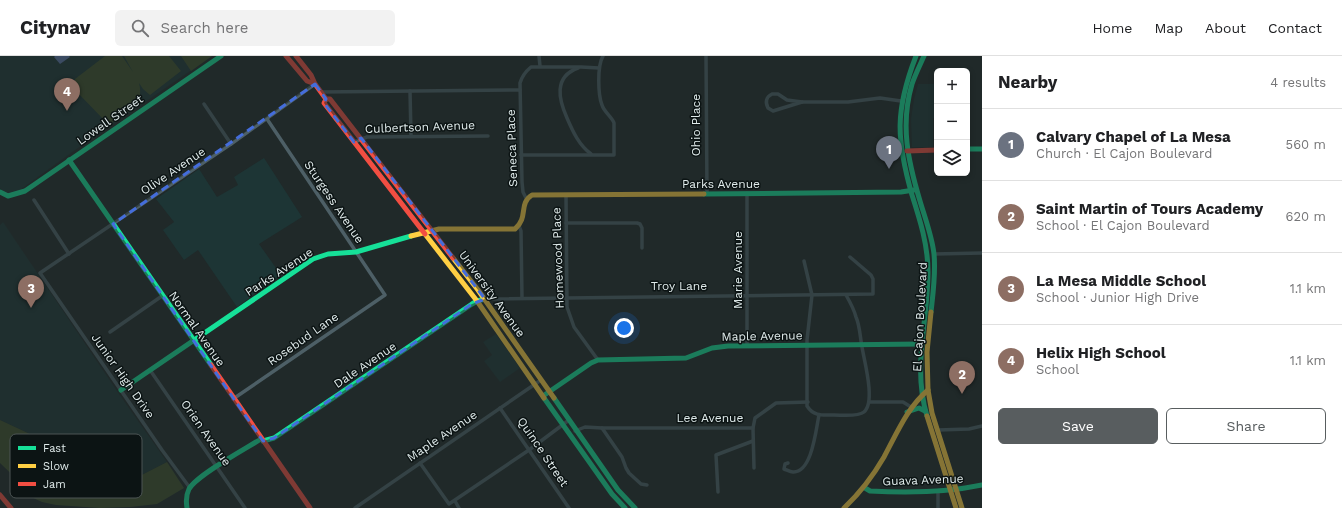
<!DOCTYPE html>
<html lang="en">
<head>
<meta charset="utf-8">
<style>
	:root { --surface:#fff; --page:#f2f2f2; --text:#202124; --muted:#757577; --line:#e0e0e0; --accent:#585d5f }
	body { margin:0; font-family:"Work Sans",sans-serif; background:var(--page); color:var(--text) }
	.controls { position:absolute; right:12px; top:12px; display:grid; overflow:hidden; border-radius:6px; box-shadow:0 2px 6px #0003 }
	.controls button { width:36px; height:36px; display:grid; place-items:center; padding:0; border:0; border-bottom:1px solid var(--line); background:var(--surface); color:var(--text); font:20px sans-serif }
	.you { position:absolute; left:624px; top:272px; width:14px; height:14px; margin:-10px; border:3px solid #fff; border-radius:50%; background:#1a73e8; box-shadow:0 0 0 6px #1a73e833 }
	.badge { display:grid; place-items:center; width:26px; height:26px; border-radius:50%; background:var(--accent); color:#fff; font-size:13px; font-weight:700 }
	.pin { position:absolute; translate:-50% -33px; filter:drop-shadow(0 1px 2px #0008) }
	.pin::after { content:''; position:absolute; top:21px; width:14px; height:12px; background:inherit; clip-path:polygon(0 0,100% 0,50% 100%) }
	.list { margin:0; padding:0; list-style:none }
	h2 { display:flex; justify-content:space-between; align-items:center; height:52px; margin:0; padding:0 16px; font-size:17px }
	h2 small { font-size:13px; font-weight:400; color:var(--muted) }
	.list li { display:grid; grid-template-columns:26px 1fr auto; gap:12px; align-items:center; box-sizing:border-box; height:72px; padding:0 16px; border-top:1px solid var(--line) }
	.list b { display:block; font-size:15px; white-space:nowrap }
	.list p { margin:0; font-size:13px; white-space:nowrap; color:var(--muted) }
	.list em { font-size:13px; font-style:normal; color:var(--muted) }
	.actions { display:flex; gap:8px; padding:12px 16px }
	.actions a { flex:1; padding:9px 0; border:1px solid var(--accent); border-radius:6px; text-align:center; font-size:14px; color:var(--accent) }
	.actions .main { background:var(--accent); color:#fff }
	.icon { flex:none; width:22px; height:22px; fill:none; stroke:currentColor; stroke-width:2; stroke-linecap:round; stroke-linejoin:round }
	.map { position:relative; flex:none; width:982px; height:452px; overflow:hidden }
	header { display:flex; align-items:center; gap:24px; box-sizing:border-box; height:56px; padding:0 20px; background:var(--surface); border-bottom:1px solid var(--line) }
	header strong { font-size:19px }
	nav { display:flex; gap:22px; margin-inline-start:auto; font-size:14px }
	.search { width:280px; height:36px; background:var(--page); display:flex; align-items:center; gap:10px; box-sizing:border-box; padding:0 14px; border-radius:6px; color:var(--muted); font-size:15px }
	main { display:flex }
	aside { flex:1; background:var(--surface) }
	.map>svg:first-child { display:block }
	.built { fill:#1d3535 }
	.green { fill:#3e4f2c }
	.water { fill:#5b73a6 }
	.lines { fill:none; stroke-linecap:round; stroke-linejoin:round }
	.street { stroke:#4d5f66; stroke-width:3.5 }
	.fast { stroke:#16e098; stroke-width:5 }
	.slow { stroke:#ffcf43; stroke-width:5 }
	.jam { stroke:#f24e42; stroke-width:5 }
	.marked { fill:none; stroke:#446ddc; stroke-width:3; stroke-dasharray:8 5; stroke-linejoin:round }
	.labels { text-anchor:middle; stroke-width:3; stroke-linejoin:round; paint-order:stroke }
	.street-label { font-size:12px; fill:#e0ebeb; stroke:#0c1414 }
	.key { fill:#0c1414; stroke:#4c5454; stroke-width:1 }
	.key-label { font-size:11px; fill:#e0ebeb }
</style>
</head>
<body>
<header>
<strong>Citynav</strong>
<div class="search"><svg class="icon" aria-label="search" viewBox="0 0 24 24"><circle cx="10" cy="10" r="6"/><path d="M15 15l6 6"/></svg>Search here</div>
<nav><a>Home</a><a>Map</a><a>About</a><a>Contact</a></nav>
</header>
<main>
<div class="map">
<svg width="982" height="452" viewBox="0 0 982 452">
	<rect width="100%" height="100%" fill="#202929"/>
	<g class="built">
		<polygon points="0,0 212,0 75,94 9,142 0,132"/>
		<polygon points="934,24 937,24 937,61 933,62 933,91 912,91 911,63 914,43 918,28 934,28"/>
		<polygon points="264,102 302,161 259,188 281,219 237,251 198,194 184,204 163,174 174,166 156,143 199,113 217,141 238,129 234,121"/>
		<polygon points="3,166 117,335 167,406 132,424 39,392 30,378 0,364 0,169"/>
		<polygon points="496,278 520,312 500,326 484,305 492,299 483,286"/>
	</g>
	<g class="green">
		<path d="M105,0H122L133,16L124,0H169L181,15L150,39L143,33L139,27C145,49 128,56 112,67L105,65L75,34V23Z"/>
		<polygon points="181,0 212,0 191,15"/>
		<polygon points="0,364 30,378 39,392 132,424 167,406 184,432 157,448 130,451 100,452 56,449 42,446 29,440 27,433 0,407"/>
	</g>
	<polygon class="water" points="55,0 69,0 70,1 60,8 54,1"/>
	<g class="lines">
		<g class="street">
			<polyline points="539,0 540,10"/>
			<polyline points="706,0 707,137"/>
			<path d="M578,12C553,21 559,44 567,62C573,76 579,89 591,98"/>
			<polyline points="410,35 411,80"/>
			<polyline points="321,36 520,34"/>
			<path d="M772,38H778L787,44L802,46L773,55L768,52C765,46 766,41 772,38Z"/>
			<polyline points="802,46 848,46 880,42 901,45"/>
			<polyline points="204,48 231,88"/>
			<polyline points="354,86 367,81 488,80"/>
			<path d="M521,99H614V67C612,61 604,56 602,49C598,39 597,10 603,0"/>
			<polyline points="747,137 747,290"/>
			<polyline points="566,139 567,251 574,271 598,304"/>
			<path d="M526,142L523,136L522,126L520,27C522,20 525,16 531,11H581L599,12"/>
			<polyline points="34,144 69,198"/>
			<polyline points="566,167 637,167 640,168 642,172 642,192"/>
			<polyline points="519,170 521,175 522,242"/>
			<polyline points="934,198 982,197"/>
			<path d="M804,205L812,239L807,284V350C814,361 823,359 834,359C842,359 858,361 864,356C876,346 864,304 862,291C860,281 860,270 856,261C854,253 850,246 846,239"/>
			<polyline points="485,243 873,238 873,223 871,219 850,201"/>
			<polyline points="110,276 162,240"/>
			<polyline points="150,314 245,452"/>
			<polyline points="233,343 385,239 267,63"/>
			<polyline points="869,346 903,346 911,351"/>
			<polyline points="500,352 569,452"/>
			<polyline points="602,372 622,401 626,412 629,417 641,428 647,429"/>
			<polyline points="938,374 969,373 982,370"/>
			<polyline points="575,375 585,371 602,372 753,372"/>
			<polyline points="420,407 449,448 529,394 569,364"/>
			<path d="M788,407L785,408L784,413C787,414 790,416 793,416C812,417 816,373 819,359"/>
			<polyline points="754,412 753,372 755,362 776,347 808,346"/>
			<polyline points="190,432 162,394 40,217 231,88 315,28"/>
			<polyline points="938,435 938,452"/>
			<polyline points="718,436 716,399 753,385"/>
			<polyline points="455,445 459,452"/>
			<polyline points="355,452 541,324"/>
		</g>
		<g class="fast">
			<path d="M916,0C895,54 896,83 912,139C920,164 928,189 928,216C928,266 912,310 927,360"/>
			<path d="M924,0C920,9 915,19 912,28C900,69 908,105 920,145C925,162 932,180 934,198C936,217 933,237 931,256"/>
			<polyline points="967,93 982,93"/>
			<polyline points="69,104 211,309"/>
			<polyline points="0,136 8,140 25,135 221,0"/>
			<polyline points="704,138 901,136 914,134"/>
			<polyline points="121,334 313,203 328,198 356,196 411,180"/>
			<polyline points="543,340 591,307 598,304 686,302 712,292 728,290 922,288"/>
			<polyline points="544,342 612,438 625,452"/>
			<polyline points="554,342 618,434 635,452"/>
			<polyline points="907,356 919,352 925,355"/>
			<polyline points="263,385 274,382 472,248 477,245 485,243"/>
			<path d="M865,432L870,435C908,437 945,437 982,429"/>
			<path d="M187,452C186,446 186,439 189,433C197,419 245,393 261,383"/>
		</g>
		<g class="slow">
			<polyline points="425,178 477,245 544,342"/>
			<path d="M411,180L439,173H515C529,161 518,148 532,139L704,138"/>
			<polyline points="453,202 478,234 554,342"/>
			<polyline points="931,256 927,296 928,334 932,357 962,452"/>
			<polyline points="927,360 956,452"/>
			<path d="M844,452C860,437 873,420 884,401C897,377 907,352 928,334"/>
		</g>
		<g class="jam">
			<polyline points="286,0 307,25 315,28"/>
			<polyline points="296,0 311,19 315,28 326,43 330,43 453,202"/>
			<polyline points="326,43 324,47 425,178"/>
			<polyline points="907,95 937,94"/>
			<polyline points="211,309 310,452"/>
			<polyline points="0,439 11,452"/>
		</g>
	</g>
	<path d="M0 0H982V452H0ZM315,28L326,43L324,47L354,86L361,82L485,243L472,248L274,382L263,385L113,168Z" fill="#202929" fill-opacity=".55" fill-rule="evenodd"/>
	<path class="marked" d="M315,28L326,43L324,47L354,86L361,82L485,243L472,248L274,382L263,385L113,168Z"/>
	<g class="labels">
		<g class="street-label">
			<text transform="translate(110 64) rotate(-35)" y="4">Lowell Street</text>
			<text transform="translate(696 69) rotate(-90)" y="4">Ohio Place</text>
			<text transform="translate(420 71) rotate(-2)" y="4">Culbertson Avenue</text>
			<text transform="translate(512 92) rotate(-92)" y="4">Seneca Place</text>
			<text transform="translate(173 115) rotate(-34)" y="4">Olive Avenue</text>
			<text x="721" y="132">Parks Avenue</text>
			<text transform="translate(334 146) rotate(56)" y="4">Sturgess Avenue</text>
			<text transform="translate(558 202) rotate(-92)" y="4">Homewood Place</text>
			<text transform="translate(738 214) rotate(-90)" y="4">Marie Avenue</text>
			<text transform="translate(279 216) rotate(-33)" y="4">Parks Avenue</text>
			<text x="679" y="234">Troy Lane</text>
			<text transform="translate(492 238) rotate(54)" y="4">University Avenue</text>
			<text transform="translate(920 261) rotate(-87)" y="4">El Cajon Boulevard</text>
			<text transform="translate(197 273) rotate(55)" y="4">Normal Avenue</text>
			<text transform="translate(762 280) rotate(-1)" y="4">Maple Avenue</text>
			<text transform="translate(303 283) rotate(-35)" y="4">Rosebud Lane</text>
			<text transform="translate(365 309) rotate(-34)" y="4">Dale Avenue</text>
			<text transform="translate(123 320) rotate(55)" y="4">Junior High Drive</text>
			<text x="710" y="366">Lee Avenue</text>
			<text transform="translate(206 377) rotate(55)" y="4">Orien Avenue</text>
			<text transform="translate(442 380) rotate(-34)" y="4">Maple Avenue</text>
			<text transform="translate(543 396) rotate(56)" y="4">Quince Street</text>
			<text transform="translate(923 424) rotate(-2)" y="4">Guava Avenue</text>
		</g>
	</g>
	<rect x="10" y="378" width="132" height="64" rx="6" class="key"/>
	<rect x="18" y="390" width="18" height="4" fill="#16e098"/>
	<rect x="18" y="408" width="18" height="4" fill="#ffcf43"/>
	<rect x="18" y="426" width="18" height="4" fill="#f24e42"/>
	<g class="key-label">
		<text x="43" y="396">Fast</text>
		<text x="43" y="414">Slow</text>
		<text x="43" y="432">Jam</text>
	</g>
</svg>
<div class="controls">
<button>+</button>
<button>−</button>
<button><svg class="icon" aria-label="layers" viewBox="0 0 24 24"><path d="M12 4l9 5-9 5-9-5zM3 14l9 5 9-5"/></svg></button>
</div>
<div class="you"></div>
<div class="pin badge" style="left:889px;top:113px;background:#6b7280">1</div>
<div class="pin badge" style="left:962px;top:338px;background:#8d6e63">2</div>
<div class="pin badge" style="left:31px;top:252px;background:#8d6e63">3</div>
<div class="pin badge" style="left:67px;top:55px;background:#8d6e63">4</div>
</div>
<aside>
<h2>Nearby<small>4 results</small></h2>
<ul class="list">
<li><span class="badge" style="background:#6b7280">1</span><div><b>Calvary Chapel of La Mesa</b><p>Church · El Cajon Boulevard</p></div><em>560 m</em></li>
<li><span class="badge" style="background:#8d6e63">2</span><div><b>Saint Martin of Tours Academy</b><p>School · El Cajon Boulevard</p></div><em>620 m</em></li>
<li><span class="badge" style="background:#8d6e63">3</span><div><b>La Mesa Middle School</b><p>School · Junior High Drive</p></div><em>1.1 km</em></li>
<li><span class="badge" style="background:#8d6e63">4</span><div><b>Helix High School</b><p>School</p></div><em>1.1 km</em></li>
</ul>
<div class="actions"><a class="main">Save</a><a>Share</a></div>
</aside>
</main>
</body>
</html>
